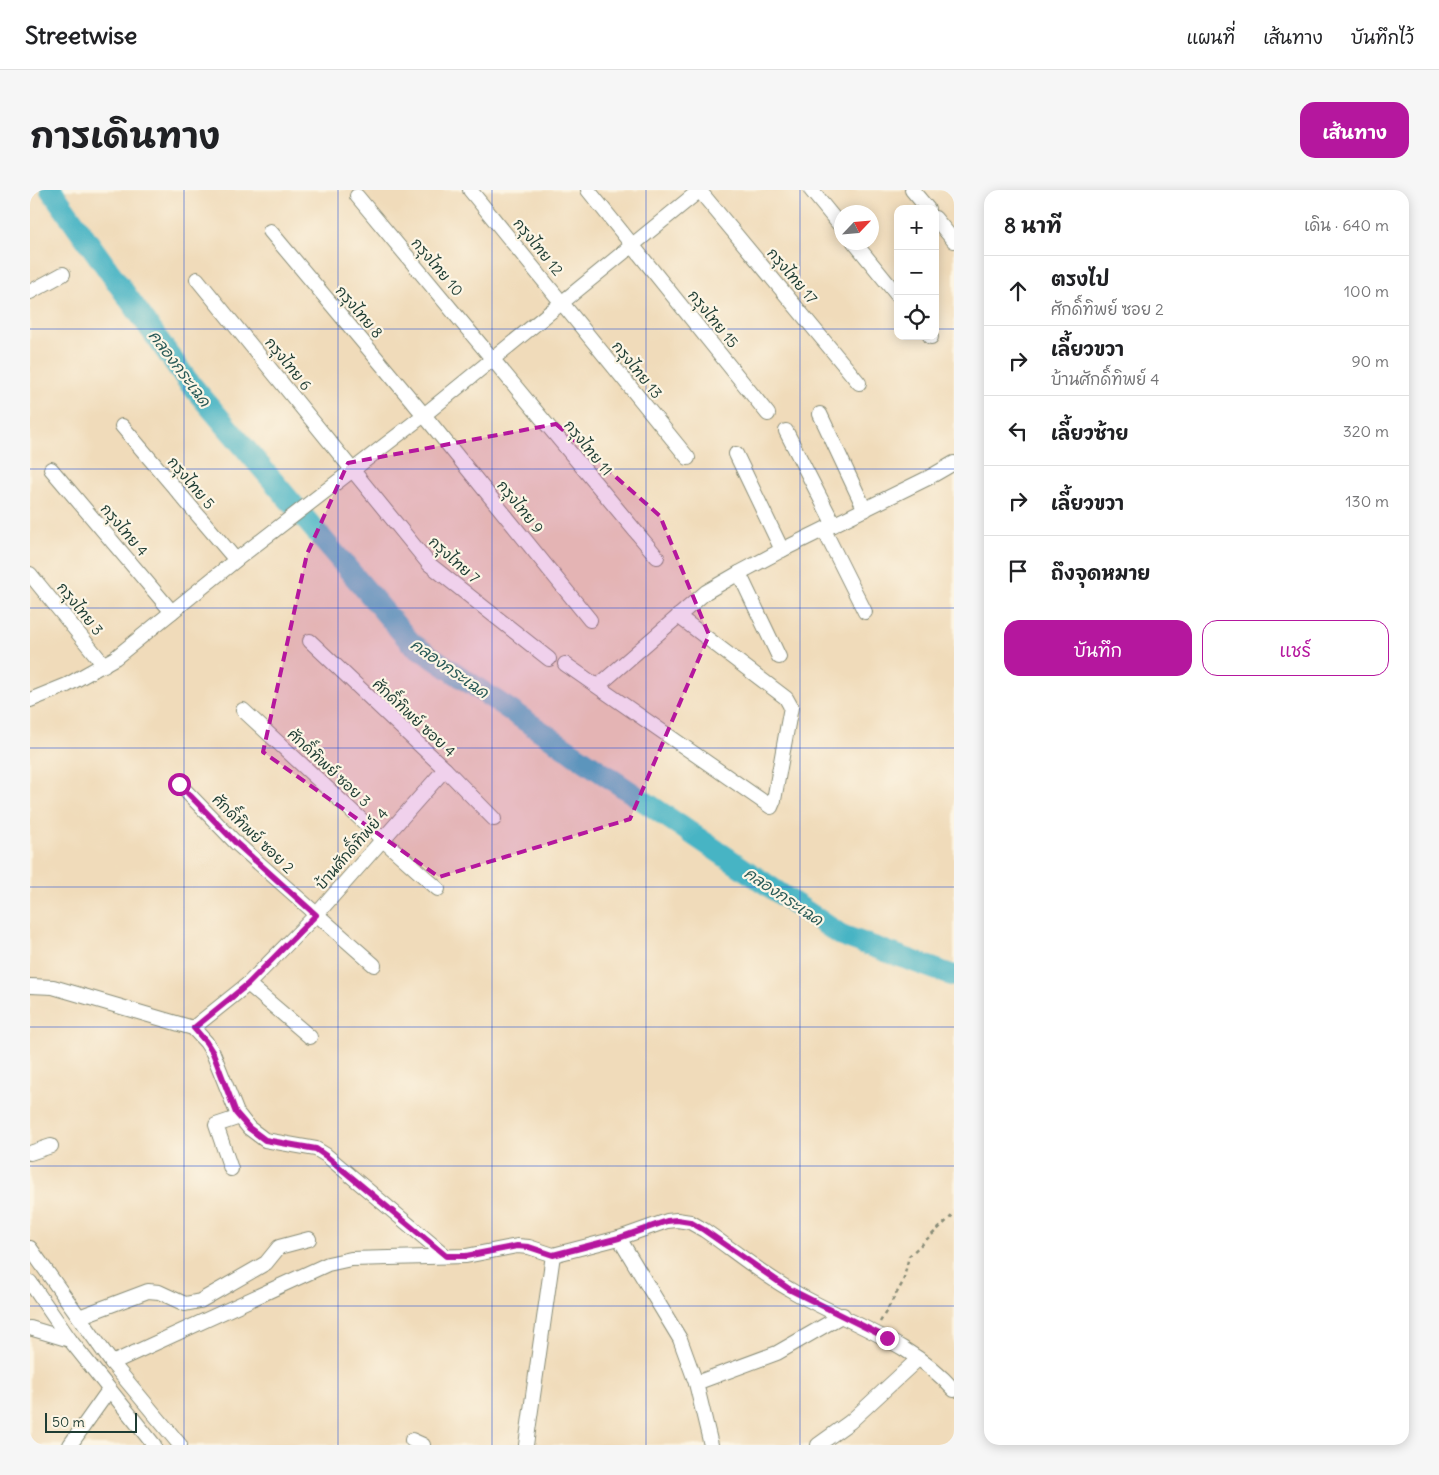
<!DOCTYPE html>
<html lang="th">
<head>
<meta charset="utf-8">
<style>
	:root { --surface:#fff; --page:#f6f6f6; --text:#202124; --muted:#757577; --line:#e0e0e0; --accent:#b5179e }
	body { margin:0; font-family:Delius,"Playpen Sans Thai",sans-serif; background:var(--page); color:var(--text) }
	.controls { position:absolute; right:15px; top:15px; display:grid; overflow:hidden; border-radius:10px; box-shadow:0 2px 12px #0003 }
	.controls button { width:45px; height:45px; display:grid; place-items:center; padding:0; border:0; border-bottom:1px solid var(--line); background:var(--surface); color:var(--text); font:25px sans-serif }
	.compass { position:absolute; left:804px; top:15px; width:45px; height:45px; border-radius:50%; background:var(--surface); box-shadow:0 2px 12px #0003; rotate:64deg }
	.scale { position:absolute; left:15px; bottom:12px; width:92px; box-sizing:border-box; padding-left:5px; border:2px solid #1f3d34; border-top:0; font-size:14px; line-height:18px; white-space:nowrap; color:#1f3d34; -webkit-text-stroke:4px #fcf5e5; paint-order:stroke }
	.stop { position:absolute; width:15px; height:15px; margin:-11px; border:4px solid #b5179e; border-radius:50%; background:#fff }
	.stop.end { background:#b5179e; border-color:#fff; box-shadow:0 1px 5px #0008 }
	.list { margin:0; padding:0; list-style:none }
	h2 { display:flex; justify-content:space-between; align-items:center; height:65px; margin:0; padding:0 20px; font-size:21px }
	h2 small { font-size:16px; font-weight:400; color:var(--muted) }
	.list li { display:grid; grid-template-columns:32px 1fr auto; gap:15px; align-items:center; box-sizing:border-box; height:70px; padding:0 20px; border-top:1px solid var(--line) }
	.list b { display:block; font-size:19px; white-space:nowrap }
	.list p { margin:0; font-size:16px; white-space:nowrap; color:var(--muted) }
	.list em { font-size:16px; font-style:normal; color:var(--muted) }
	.actions { display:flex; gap:10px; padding:15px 20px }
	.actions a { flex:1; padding:11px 0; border:1px solid var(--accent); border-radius:15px; text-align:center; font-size:18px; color:var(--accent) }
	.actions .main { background:var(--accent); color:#fff }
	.icon { flex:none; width:28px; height:28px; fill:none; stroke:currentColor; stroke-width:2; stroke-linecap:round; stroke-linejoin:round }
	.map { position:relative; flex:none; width:924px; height:1255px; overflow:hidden; border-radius:15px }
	header { display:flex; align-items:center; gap:30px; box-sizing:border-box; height:70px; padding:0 25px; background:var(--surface); border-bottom:1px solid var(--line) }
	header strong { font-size:24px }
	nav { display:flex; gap:28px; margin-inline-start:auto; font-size:18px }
	.intro { display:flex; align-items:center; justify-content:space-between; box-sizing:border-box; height:120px; padding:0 30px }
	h1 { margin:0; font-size:35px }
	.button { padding:12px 22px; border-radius:15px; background:var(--accent); color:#fff; font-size:18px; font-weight:700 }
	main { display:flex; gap:30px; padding:0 30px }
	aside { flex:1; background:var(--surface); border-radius:15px; box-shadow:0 2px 12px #0003 }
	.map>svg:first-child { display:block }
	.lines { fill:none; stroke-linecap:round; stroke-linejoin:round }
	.river { stroke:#47b4c4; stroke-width:22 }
	.minor-casing { stroke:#888c77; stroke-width:16 }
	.path { stroke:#888c77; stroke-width:2.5; stroke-dasharray:4 4; stroke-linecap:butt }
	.minor { stroke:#fff; stroke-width:14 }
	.route { stroke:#b5179e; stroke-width:6 }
	.marked { fill:#b5179e; fill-opacity:0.2; stroke:#b5179e; stroke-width:4; stroke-dasharray:10 6; stroke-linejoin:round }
	.grid { fill:none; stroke:#1d4ed8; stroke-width:1; stroke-opacity:0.55 }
	.labels { text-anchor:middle; stroke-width:4.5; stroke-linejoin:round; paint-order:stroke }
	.street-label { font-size:15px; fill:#1f3d34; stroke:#fcf5e5 }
	.water-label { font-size:16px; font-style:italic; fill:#295b58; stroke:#fcf5e5 }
</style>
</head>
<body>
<header>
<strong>Streetwise</strong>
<nav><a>แผนที่</a><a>เส้นทาง</a><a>บันทึกไว้</a></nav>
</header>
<div class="intro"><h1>การเดินทาง</h1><a class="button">เส้นทาง</a></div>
<main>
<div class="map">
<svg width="924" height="1255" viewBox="0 0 924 1255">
	<rect width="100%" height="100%" fill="#fcf5e5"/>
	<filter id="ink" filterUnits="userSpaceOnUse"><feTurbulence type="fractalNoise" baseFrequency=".02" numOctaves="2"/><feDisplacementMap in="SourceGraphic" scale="10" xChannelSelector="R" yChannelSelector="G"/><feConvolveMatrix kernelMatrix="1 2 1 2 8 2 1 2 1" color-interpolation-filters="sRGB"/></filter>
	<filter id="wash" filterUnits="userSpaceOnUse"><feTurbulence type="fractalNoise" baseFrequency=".0096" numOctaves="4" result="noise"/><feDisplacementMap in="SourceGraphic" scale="20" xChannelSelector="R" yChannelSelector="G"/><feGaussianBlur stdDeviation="1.12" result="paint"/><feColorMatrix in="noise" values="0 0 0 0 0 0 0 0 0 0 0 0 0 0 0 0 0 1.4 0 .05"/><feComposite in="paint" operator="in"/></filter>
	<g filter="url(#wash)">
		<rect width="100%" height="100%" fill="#f0dbba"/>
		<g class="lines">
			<polyline class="river" points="21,0 157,190 381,453 811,745 924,786"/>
		</g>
	</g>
	<g filter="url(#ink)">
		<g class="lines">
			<defs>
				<g id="minor">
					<polyline points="440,0 658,268"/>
					<polyline points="558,0 738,224"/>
					<polyline points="669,0 829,193"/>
					<polyline points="781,0 812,38"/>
					<polyline points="882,0 898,19"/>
					<polyline points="327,6 627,367"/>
					<polyline points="905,28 924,51"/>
					<polyline points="240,41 394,225 560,430"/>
					<polyline points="824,52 868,106"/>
					<polyline points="167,89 399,374 519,469"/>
					<polyline points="0,102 33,84"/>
					<polyline points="900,146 901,147"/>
					<polyline points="790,224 835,320"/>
					<polyline points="92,236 206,370"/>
					<polyline points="756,241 804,335"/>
					<polyline points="706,264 752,360"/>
					<polyline points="21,279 142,422"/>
					<polyline points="794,340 835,422"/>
					<polyline points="709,383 749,467"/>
					<polyline points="0,384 74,475"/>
					<polyline points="280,451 415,579 464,629"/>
					<polyline points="535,474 741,617 744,610 761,517 756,508 648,426"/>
					<polyline points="568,496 676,402 709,383 752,360 898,288 924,273"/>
					<polyline points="0,510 37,495 85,468 206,370 394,225 670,0"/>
					<polyline points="213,520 352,649 408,699"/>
					<polyline points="149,594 206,653 344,775"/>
					<polyline points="218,794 280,847"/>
					<polyline points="0,796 23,797 163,838 176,852 183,863 207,923 219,938 235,950 286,959 296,965 416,1066"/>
					<polyline points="163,838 218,794 286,725 415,579"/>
					<polyline points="0,963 21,956"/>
					<polyline points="201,979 186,935 210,927"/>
					<polyline points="589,1048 650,1149 666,1193 681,1255"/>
					<polyline points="0,1058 82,1173 150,1255"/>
					<polyline points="0,1092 40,1150 124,1255"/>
					<polyline points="49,1127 118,1101 129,1102 155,1114 170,1111 236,1073 249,1057 279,1049"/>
					<polyline points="0,1138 40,1150"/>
					<path d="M82,1173L298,1074L321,1069L436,1066L487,1056L499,1057L523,1065L589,1048L637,1031L647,1030L660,1032L674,1040C702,1059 729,1082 759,1099C814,1132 880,1150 924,1200"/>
					<polyline points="666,1193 747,1163 813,1125"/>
					<polyline points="382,1250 393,1255"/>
					<polyline points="40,1255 79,1200"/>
					<polyline points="496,1255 523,1065"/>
					<polyline points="788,1255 820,1232 888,1169"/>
				</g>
			</defs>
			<use href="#minor" class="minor-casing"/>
			<polyline class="path" points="850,1132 873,1092 879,1066 924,1024"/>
			<use href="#minor" class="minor"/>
		</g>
	</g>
	<g class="lines" filter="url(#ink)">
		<polyline class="route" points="149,594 206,653 286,725 218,794 164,838 176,852 183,863 206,923 219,938 235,950 286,959 296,966 416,1066 436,1066 487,1056 499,1057 523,1065 589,1048 637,1031 647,1030 660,1032 674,1040 759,1099 857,1148"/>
	</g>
	<path class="marked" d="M526,234L630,326L679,445L600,629L409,687L233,562L277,364L318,273Z"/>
	<path class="grid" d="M154,0V1255M308,0V1255M462,0V1255M616,0V1255M770,0V1255M0,139H868M905,139H924M0,279H924M0,418H924M0,558H924M0,697H924M0,837H924M0,976H924M0,1116H924"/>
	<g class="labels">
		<g class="street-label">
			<text transform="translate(508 57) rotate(51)" y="5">กรุงไทย 12</text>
			<text transform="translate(407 77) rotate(50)" y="5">กรุงไทย 10</text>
			<text transform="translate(762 86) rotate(50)" y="5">กรุงไทย 17</text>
			<text transform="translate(329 122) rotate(50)" y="5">กรุงไทย 8</text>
			<text transform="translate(683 129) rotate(51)" y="5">กรุงไทย 15</text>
			<text transform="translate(258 174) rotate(51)" y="5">กรุงไทย 6</text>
			<text transform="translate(607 180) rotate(51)" y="5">กรุงไทย 13</text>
			<text transform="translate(558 258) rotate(51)" y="5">กรุงไทย 11</text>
			<text transform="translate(161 293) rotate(50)" y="5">กรุงไทย 5</text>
			<text transform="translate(490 317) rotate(51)" y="5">กรุงไทย 9</text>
			<text transform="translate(94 340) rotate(50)" y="5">กรุงไทย 4</text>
			<text transform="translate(424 370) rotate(42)" y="5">กรุงไทย 7</text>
			<text transform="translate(50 419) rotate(51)" y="5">กรุงไทย 3</text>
			<text transform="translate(384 528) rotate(43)" y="5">ศักดิ์ทิพย์ ซอย 4</text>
			<text transform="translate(299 578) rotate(43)" y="5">ศักดิ์ทิพย์ ซอย 3</text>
			<text transform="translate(223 644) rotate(44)" y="5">ศักดิ์ทิพย์ ซอย 2</text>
			<text transform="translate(322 659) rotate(-49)" y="5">บ้านศักดิ์ทิพย์ 4</text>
		</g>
		<g class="water-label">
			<text transform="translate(150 178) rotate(53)" y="6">คลองกระเฉด</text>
			<text transform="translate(420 478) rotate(35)" y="6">คลองกระเฉด</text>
			<text transform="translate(754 706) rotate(34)" y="6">คลองกระเฉด</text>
		</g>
	</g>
</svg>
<div class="controls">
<button>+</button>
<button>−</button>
<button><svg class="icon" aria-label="locate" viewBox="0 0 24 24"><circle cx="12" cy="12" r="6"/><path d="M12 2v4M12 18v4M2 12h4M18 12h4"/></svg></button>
</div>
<svg class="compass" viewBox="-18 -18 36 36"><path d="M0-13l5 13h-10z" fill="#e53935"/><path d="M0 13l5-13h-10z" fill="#757577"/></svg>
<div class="scale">50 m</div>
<div class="stop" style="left:149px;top:594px"></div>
<div class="stop end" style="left:857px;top:1148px"></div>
</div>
<aside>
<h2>8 นาที<small>เดิน · 640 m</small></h2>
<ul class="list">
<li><svg class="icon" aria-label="ahead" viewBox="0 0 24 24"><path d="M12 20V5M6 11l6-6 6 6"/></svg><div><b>ตรงไป</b><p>ศักดิ์ทิพย์ ซอย 2</p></div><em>100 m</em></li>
<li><svg class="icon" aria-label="right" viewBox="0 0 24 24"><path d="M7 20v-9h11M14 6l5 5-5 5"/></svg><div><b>เลี้ยวขวา</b><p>บ้านศักดิ์ทิพย์ 4</p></div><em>90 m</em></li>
<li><svg class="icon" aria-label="left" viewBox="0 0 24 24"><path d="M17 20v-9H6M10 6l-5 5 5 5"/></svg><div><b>เลี้ยวซ้าย</b></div><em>320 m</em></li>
<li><svg class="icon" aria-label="right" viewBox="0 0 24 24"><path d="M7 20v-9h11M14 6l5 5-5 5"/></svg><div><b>เลี้ยวขวา</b></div><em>130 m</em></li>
<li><svg class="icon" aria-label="arrive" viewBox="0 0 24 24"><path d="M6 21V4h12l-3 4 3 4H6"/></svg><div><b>ถึงจุดหมาย</b></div></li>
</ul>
<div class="actions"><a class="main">บันทึก</a><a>แชร์</a></div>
</aside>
</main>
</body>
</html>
